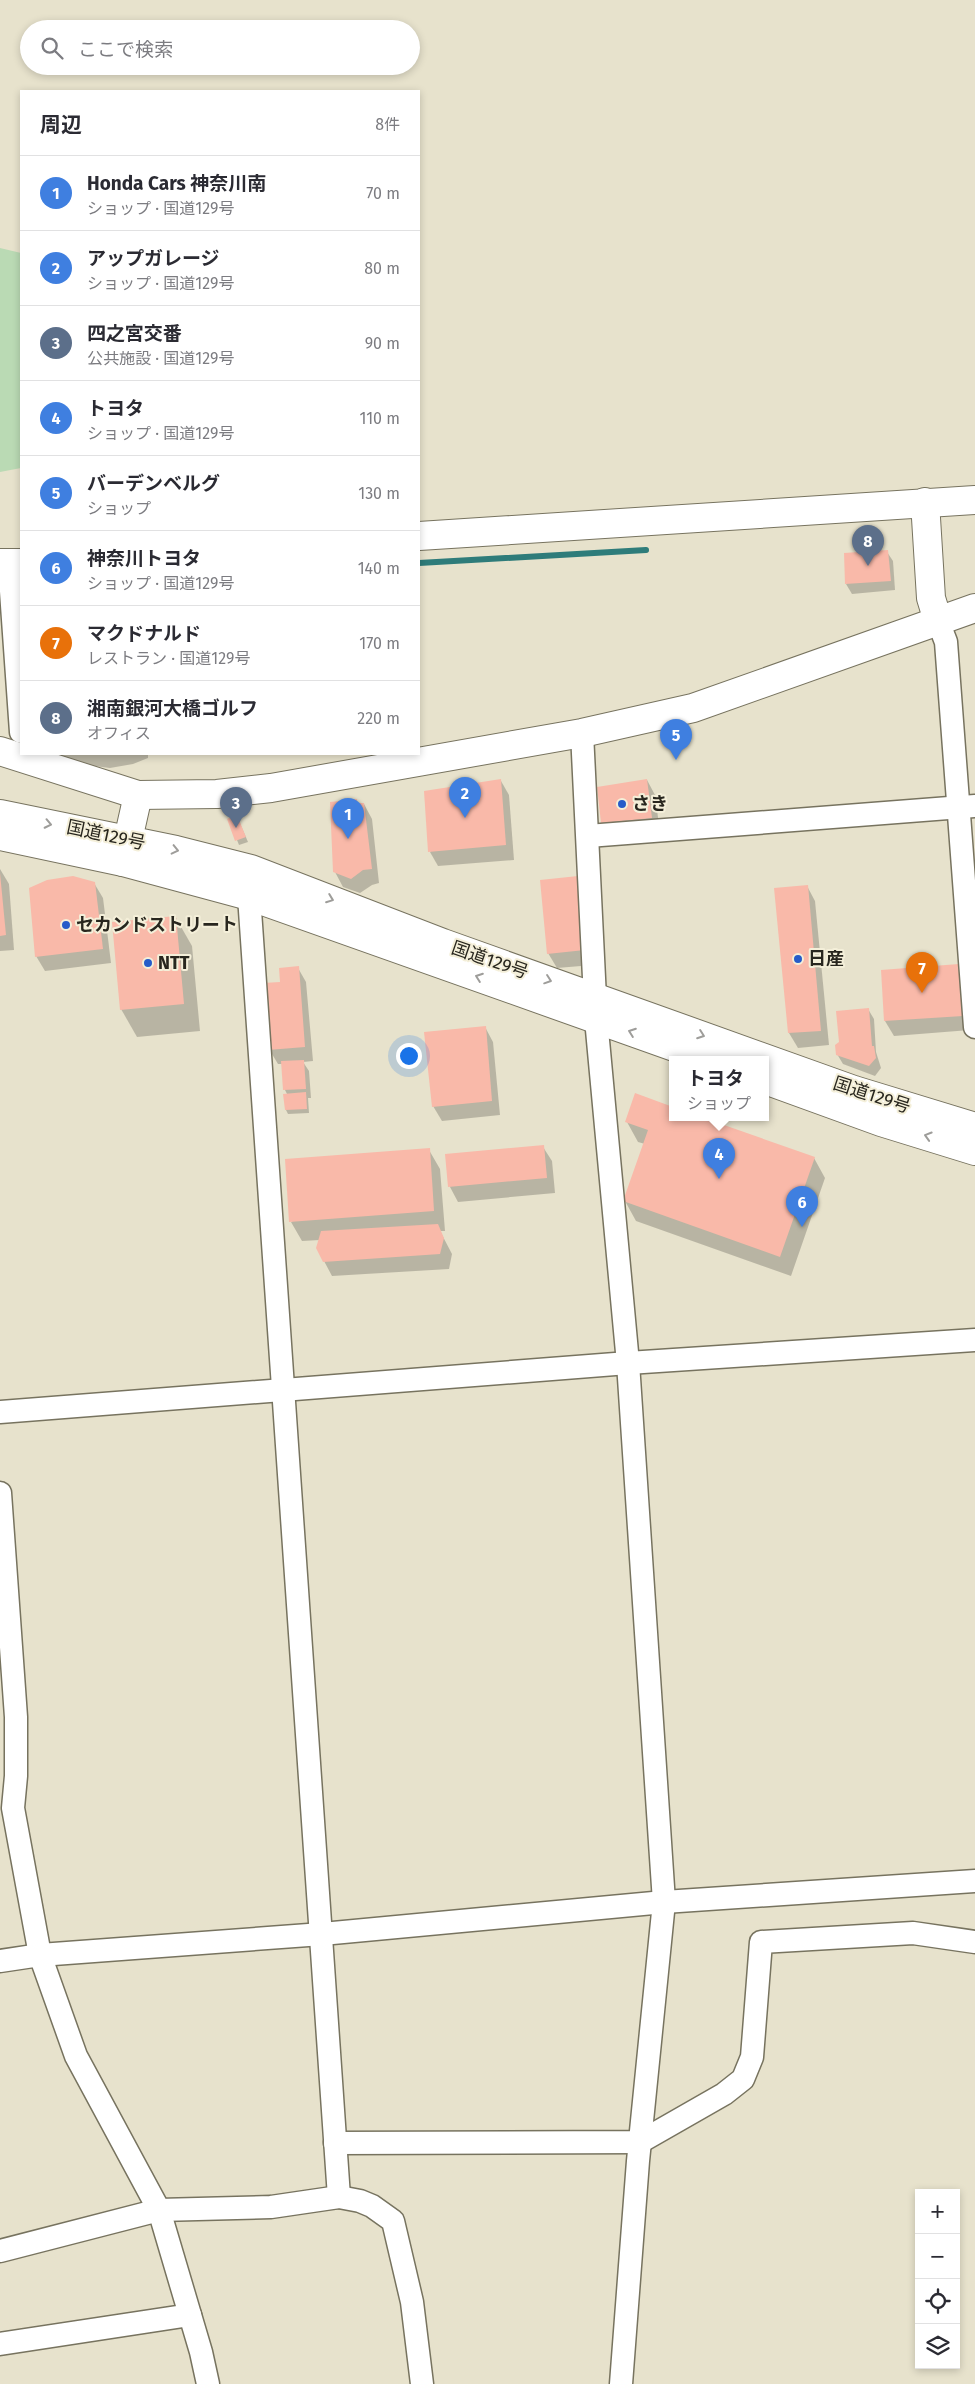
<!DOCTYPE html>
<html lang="ja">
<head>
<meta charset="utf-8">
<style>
	:root { --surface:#fff; --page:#f2f2f3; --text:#2b2b33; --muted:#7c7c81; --line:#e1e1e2; --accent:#265cc9 }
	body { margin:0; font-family:"Fira Sans","Noto Sans JP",sans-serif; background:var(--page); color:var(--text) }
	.controls { position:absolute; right:15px; bottom:15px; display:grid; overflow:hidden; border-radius:0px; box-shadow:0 2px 8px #0003 }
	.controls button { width:45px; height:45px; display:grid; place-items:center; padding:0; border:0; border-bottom:1px solid var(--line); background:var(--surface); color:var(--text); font:25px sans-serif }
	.you { position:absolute; left:408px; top:1055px; width:18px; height:18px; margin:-12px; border:4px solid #fff; border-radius:50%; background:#1a73e8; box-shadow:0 0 0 8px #1a73e833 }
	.badge { display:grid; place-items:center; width:32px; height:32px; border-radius:50%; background:var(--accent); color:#fff; font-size:16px; font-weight:700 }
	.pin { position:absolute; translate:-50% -41px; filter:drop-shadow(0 1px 2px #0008) }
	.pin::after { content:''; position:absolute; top:26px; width:18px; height:15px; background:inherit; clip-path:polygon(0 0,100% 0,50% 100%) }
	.popup { position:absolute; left:669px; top:1056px; width:100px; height:65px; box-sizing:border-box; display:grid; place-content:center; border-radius:0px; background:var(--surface); filter:drop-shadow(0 1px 4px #0005); font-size:16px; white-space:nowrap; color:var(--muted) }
	.popup b { font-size:19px; color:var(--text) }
	.popup::after { content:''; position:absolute; left:50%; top:100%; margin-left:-10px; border:10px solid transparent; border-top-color:var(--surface) }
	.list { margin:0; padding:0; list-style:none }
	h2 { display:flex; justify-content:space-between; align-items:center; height:65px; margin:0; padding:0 20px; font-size:21px }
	h2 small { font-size:16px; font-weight:400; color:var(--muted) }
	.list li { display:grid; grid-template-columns:32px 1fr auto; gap:15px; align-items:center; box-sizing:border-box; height:75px; padding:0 20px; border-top:1px solid var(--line) }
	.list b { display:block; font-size:19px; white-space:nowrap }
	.list p { margin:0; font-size:16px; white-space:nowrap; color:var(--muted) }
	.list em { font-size:16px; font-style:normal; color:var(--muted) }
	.icon { flex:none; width:28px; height:28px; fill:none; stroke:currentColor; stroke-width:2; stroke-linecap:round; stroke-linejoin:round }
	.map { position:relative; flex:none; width:975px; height:2384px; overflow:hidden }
	.search { position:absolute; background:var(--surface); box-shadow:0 2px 8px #0003; left:20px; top:20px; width:400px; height:55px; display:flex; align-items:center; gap:12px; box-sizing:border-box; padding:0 18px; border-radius:28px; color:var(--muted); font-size:19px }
	.panel { position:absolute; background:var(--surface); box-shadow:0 2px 8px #0003; left:20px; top:90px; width:400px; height:665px; border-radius:0px }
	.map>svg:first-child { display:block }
	.green { fill:#badab4 }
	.shadow { fill:#0003 }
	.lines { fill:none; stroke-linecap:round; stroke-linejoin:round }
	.stream { stroke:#2e7c7a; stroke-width:6 }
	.building { fill:#f9b9a9 }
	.street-casing { stroke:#77735f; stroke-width:25 }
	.secondary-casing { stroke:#77735f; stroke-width:30 }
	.highway-casing { stroke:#77735f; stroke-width:30 }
	.street { stroke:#fff; stroke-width:22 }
	.secondary { stroke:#fff; stroke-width:28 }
	.highway { stroke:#fff; stroke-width:28 }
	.oneway { stroke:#9e9d9a }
	.poi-dot { fill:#265cc9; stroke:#f4efd9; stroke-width:2 }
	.labels { text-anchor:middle; stroke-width:4; stroke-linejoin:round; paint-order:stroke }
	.poi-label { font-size:18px; font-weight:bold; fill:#28261e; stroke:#f4efd9; text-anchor:start }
	.street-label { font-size:18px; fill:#28261e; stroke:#f4efd9 }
</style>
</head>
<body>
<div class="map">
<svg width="975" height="2384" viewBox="0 0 975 2384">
	<rect width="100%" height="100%" fill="#e7e2cc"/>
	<polygon class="green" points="0,248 21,253 21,468 0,472"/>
	<g class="shadow">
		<polygon points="887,552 893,561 895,590 852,594 846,584"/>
		<polygon points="59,754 148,754 148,758 133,764 110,768 87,765 68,760"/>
		<polygon points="647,780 655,795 660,832 611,838 602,823 599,788"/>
		<polygon points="501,781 509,795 514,860 438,866 430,852"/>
		<polygon points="356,800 359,804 364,804 372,819 379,883 372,885 360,893 343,887 335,872"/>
		<polygon points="229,820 239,821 248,842 239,845"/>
		<polygon points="0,869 9,884 14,950 0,951"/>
		<polygon points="94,883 103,898 111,963 45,971 36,956"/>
		<polygon points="807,886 815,901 829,1045 798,1048 789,1033 776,889"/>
		<polygon points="586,893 593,965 557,968 548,953"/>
		<polygon points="176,918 192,946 200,1031 137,1037 121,1009"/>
		<polygon points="298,968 306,982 313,1061 303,1062 309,1071 311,1098 308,1098 309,1113 288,1114 286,1110 287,1094 285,1090 283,1064 278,1064 269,1049 281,983"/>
		<polygon points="882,971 966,980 970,1030 894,1036 885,1021"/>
		<polygon points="868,1009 874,1019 876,1052 881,1068 875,1076 843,1064 837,1054"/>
		<polygon points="485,1027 493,1042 500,1115 442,1121 433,1106"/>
		<polygon points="673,1118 700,1118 814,1158 825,1178 791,1276 636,1221 625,1201 645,1144 638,1142 627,1122"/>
		<polygon points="543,1147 552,1161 555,1193 458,1202 450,1187 447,1155"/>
		<polygon points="429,1150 440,1169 445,1231 440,1231 452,1254 449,1269 332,1276 324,1261 320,1240 302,1241 291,1222"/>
	</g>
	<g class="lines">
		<polyline class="stream" points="419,563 646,550"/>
	</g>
	<g class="building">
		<polygon points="888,550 891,581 845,584 844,553"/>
		<polygon points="501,779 506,845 428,852 424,791"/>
		<polygon points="647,779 652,818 601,823 597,787"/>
		<polygon points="357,799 357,803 364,803 372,869 363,870 351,879 333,872 330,802"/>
		<polygon points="237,815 246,837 235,841 227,819"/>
		<polygon points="0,873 6,935 0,936"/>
		<polygon points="73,876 95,882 103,949 35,957 29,888 47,880"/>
		<polygon points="578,876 585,950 547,954 540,880"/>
		<polygon points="808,885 821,1031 788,1033 774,888"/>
		<polygon points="176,916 184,1004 120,1010 112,922"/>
		<polygon points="959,964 963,1016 884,1021 881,970"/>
		<polygon points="299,966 305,1047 268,1050 263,983 280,982 279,968"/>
		<polygon points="869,1008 872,1046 874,1046 876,1058 869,1066 836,1055 835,1045 839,1042 836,1011"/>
		<polygon points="486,1026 492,1101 432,1107 424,1032"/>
		<polygon points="304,1060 306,1089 283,1090 281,1061"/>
		<polygon points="306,1092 307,1109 285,1110 283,1094"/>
		<polygon points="635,1093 673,1107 673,1118 704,1118 815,1157 780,1257 623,1201 648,1130 625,1122"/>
		<polygon points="544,1145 547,1178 448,1187 445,1154"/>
		<polygon points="430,1148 434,1211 289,1222 285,1159"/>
		<polygon points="438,1224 444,1238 440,1254 323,1262 316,1248 321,1231"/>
	</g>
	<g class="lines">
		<defs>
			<g id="street">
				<polyline points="9,563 21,732"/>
				<polyline points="938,621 946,642 975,1027"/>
				<polyline points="582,733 596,1019 628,1363 664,1902 638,2161 621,2384"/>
				<polyline points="588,836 975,806"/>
				<polyline points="249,896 339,2197"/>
				<polyline points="0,1412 628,1363 975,1340"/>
				<polyline points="0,1493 16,1717 16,1776 13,1808 40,1955 76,2056 159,2210 201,2352 208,2384"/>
				<polyline points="0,1961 40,1955 322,1934 664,1902 975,1881"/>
				<polyline points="335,2143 640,2142 724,2094 743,2079 752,2057 761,1942 913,1933 975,1942"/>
				<polyline points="0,2251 159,2210 271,2207 339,2197 360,2201 372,2206 393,2221 412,2302 422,2384"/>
				<polyline points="0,2344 190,2315"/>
			</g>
			<g id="secondary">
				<polyline points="925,502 931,598 938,621"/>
				<polyline points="419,536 975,500"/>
				<polyline points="0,563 21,563"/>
				<polyline points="0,751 138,795 217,794 271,788 582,733 693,708 975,608"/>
				<polyline points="123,862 138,795"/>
			</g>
			<g id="highway">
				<polyline points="0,814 176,850 251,869 443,943 854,1090 975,1127"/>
				<polyline points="0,836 123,862 249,896 711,1060"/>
				<polyline points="765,1080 881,1122 975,1151"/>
			</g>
		</defs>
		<use href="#street" class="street-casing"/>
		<use href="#secondary" class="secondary-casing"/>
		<use href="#highway" class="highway-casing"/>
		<use href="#street" class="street"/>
		<use href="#secondary" class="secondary"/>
		<use href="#highway" class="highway"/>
	</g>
	<defs><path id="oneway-chevron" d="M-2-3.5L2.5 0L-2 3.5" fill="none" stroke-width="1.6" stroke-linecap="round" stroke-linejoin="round" transform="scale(1.25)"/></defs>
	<g class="oneway">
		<use href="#oneway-chevron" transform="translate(48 824) rotate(12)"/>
		<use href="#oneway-chevron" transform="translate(175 850) rotate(13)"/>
		<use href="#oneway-chevron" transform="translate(330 899) rotate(21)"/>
		<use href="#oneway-chevron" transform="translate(479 977) rotate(-160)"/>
		<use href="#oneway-chevron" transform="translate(548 980) rotate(19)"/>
		<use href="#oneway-chevron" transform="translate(632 1032) rotate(-160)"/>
		<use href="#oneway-chevron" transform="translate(701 1035) rotate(20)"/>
		<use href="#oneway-chevron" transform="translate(928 1136) rotate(-163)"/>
	</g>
	<g class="poi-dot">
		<circle cx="622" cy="804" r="5"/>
		<circle cx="66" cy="925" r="5"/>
		<circle cx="798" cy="959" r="5"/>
		<circle cx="148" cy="963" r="5"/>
	</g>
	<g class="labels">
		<g class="poi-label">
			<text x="632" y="810">さき</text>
			<text x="76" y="931">セカンドストリート</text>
			<text x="808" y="965">日産</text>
			<text x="158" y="969">NTT</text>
		</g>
		<g class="street-label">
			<text transform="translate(106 835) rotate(12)" y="6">国道129号</text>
			<text transform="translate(490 960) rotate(19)" y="6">国道129号</text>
			<text transform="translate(872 1095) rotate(18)" y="6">国道129号</text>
		</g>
	</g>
</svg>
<div class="controls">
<button>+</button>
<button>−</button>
<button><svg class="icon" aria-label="locate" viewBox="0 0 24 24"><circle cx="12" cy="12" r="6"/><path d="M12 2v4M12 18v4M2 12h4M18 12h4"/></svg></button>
<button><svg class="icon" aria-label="layers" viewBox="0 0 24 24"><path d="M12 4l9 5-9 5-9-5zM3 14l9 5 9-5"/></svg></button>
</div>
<div class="you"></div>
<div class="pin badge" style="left:348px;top:839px;background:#3f7fe0">1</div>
<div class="pin badge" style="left:465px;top:818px;background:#3f7fe0">2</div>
<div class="pin badge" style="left:236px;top:828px;background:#5c6f8a">3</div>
<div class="pin badge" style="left:719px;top:1179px;background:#3f7fe0">4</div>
<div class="popup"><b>トヨタ</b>ショップ</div>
<div class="pin badge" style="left:676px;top:760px;background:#3f7fe0">5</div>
<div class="pin badge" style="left:802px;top:1227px;background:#3f7fe0">6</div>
<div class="pin badge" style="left:922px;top:993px;background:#e8710a">7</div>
<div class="pin badge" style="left:868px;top:566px;background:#5c6f8a">8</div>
<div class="search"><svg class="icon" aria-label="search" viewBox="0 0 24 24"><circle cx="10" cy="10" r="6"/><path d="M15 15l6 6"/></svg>ここで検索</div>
<section class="panel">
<h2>周辺<small>8件</small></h2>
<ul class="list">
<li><span class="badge" style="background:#3f7fe0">1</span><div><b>Honda Cars 神奈川南</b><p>ショップ · 国道129号</p></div><em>70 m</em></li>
<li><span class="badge" style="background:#3f7fe0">2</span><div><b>アップガレージ</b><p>ショップ · 国道129号</p></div><em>80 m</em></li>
<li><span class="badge" style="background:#5c6f8a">3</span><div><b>四之宮交番</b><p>公共施設 · 国道129号</p></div><em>90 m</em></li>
<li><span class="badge" style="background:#3f7fe0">4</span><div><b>トヨタ</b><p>ショップ · 国道129号</p></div><em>110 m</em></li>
<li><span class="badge" style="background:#3f7fe0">5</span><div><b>バーデンベルグ</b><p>ショップ</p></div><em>130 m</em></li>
<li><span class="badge" style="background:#3f7fe0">6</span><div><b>神奈川トヨタ</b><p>ショップ · 国道129号</p></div><em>140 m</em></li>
<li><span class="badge" style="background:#e8710a">7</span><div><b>マクドナルド</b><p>レストラン · 国道129号</p></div><em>170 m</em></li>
<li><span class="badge" style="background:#5c6f8a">8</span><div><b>湘南銀河大橋ゴルフ</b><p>オフィス</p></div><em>220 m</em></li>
</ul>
</section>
</div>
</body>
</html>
